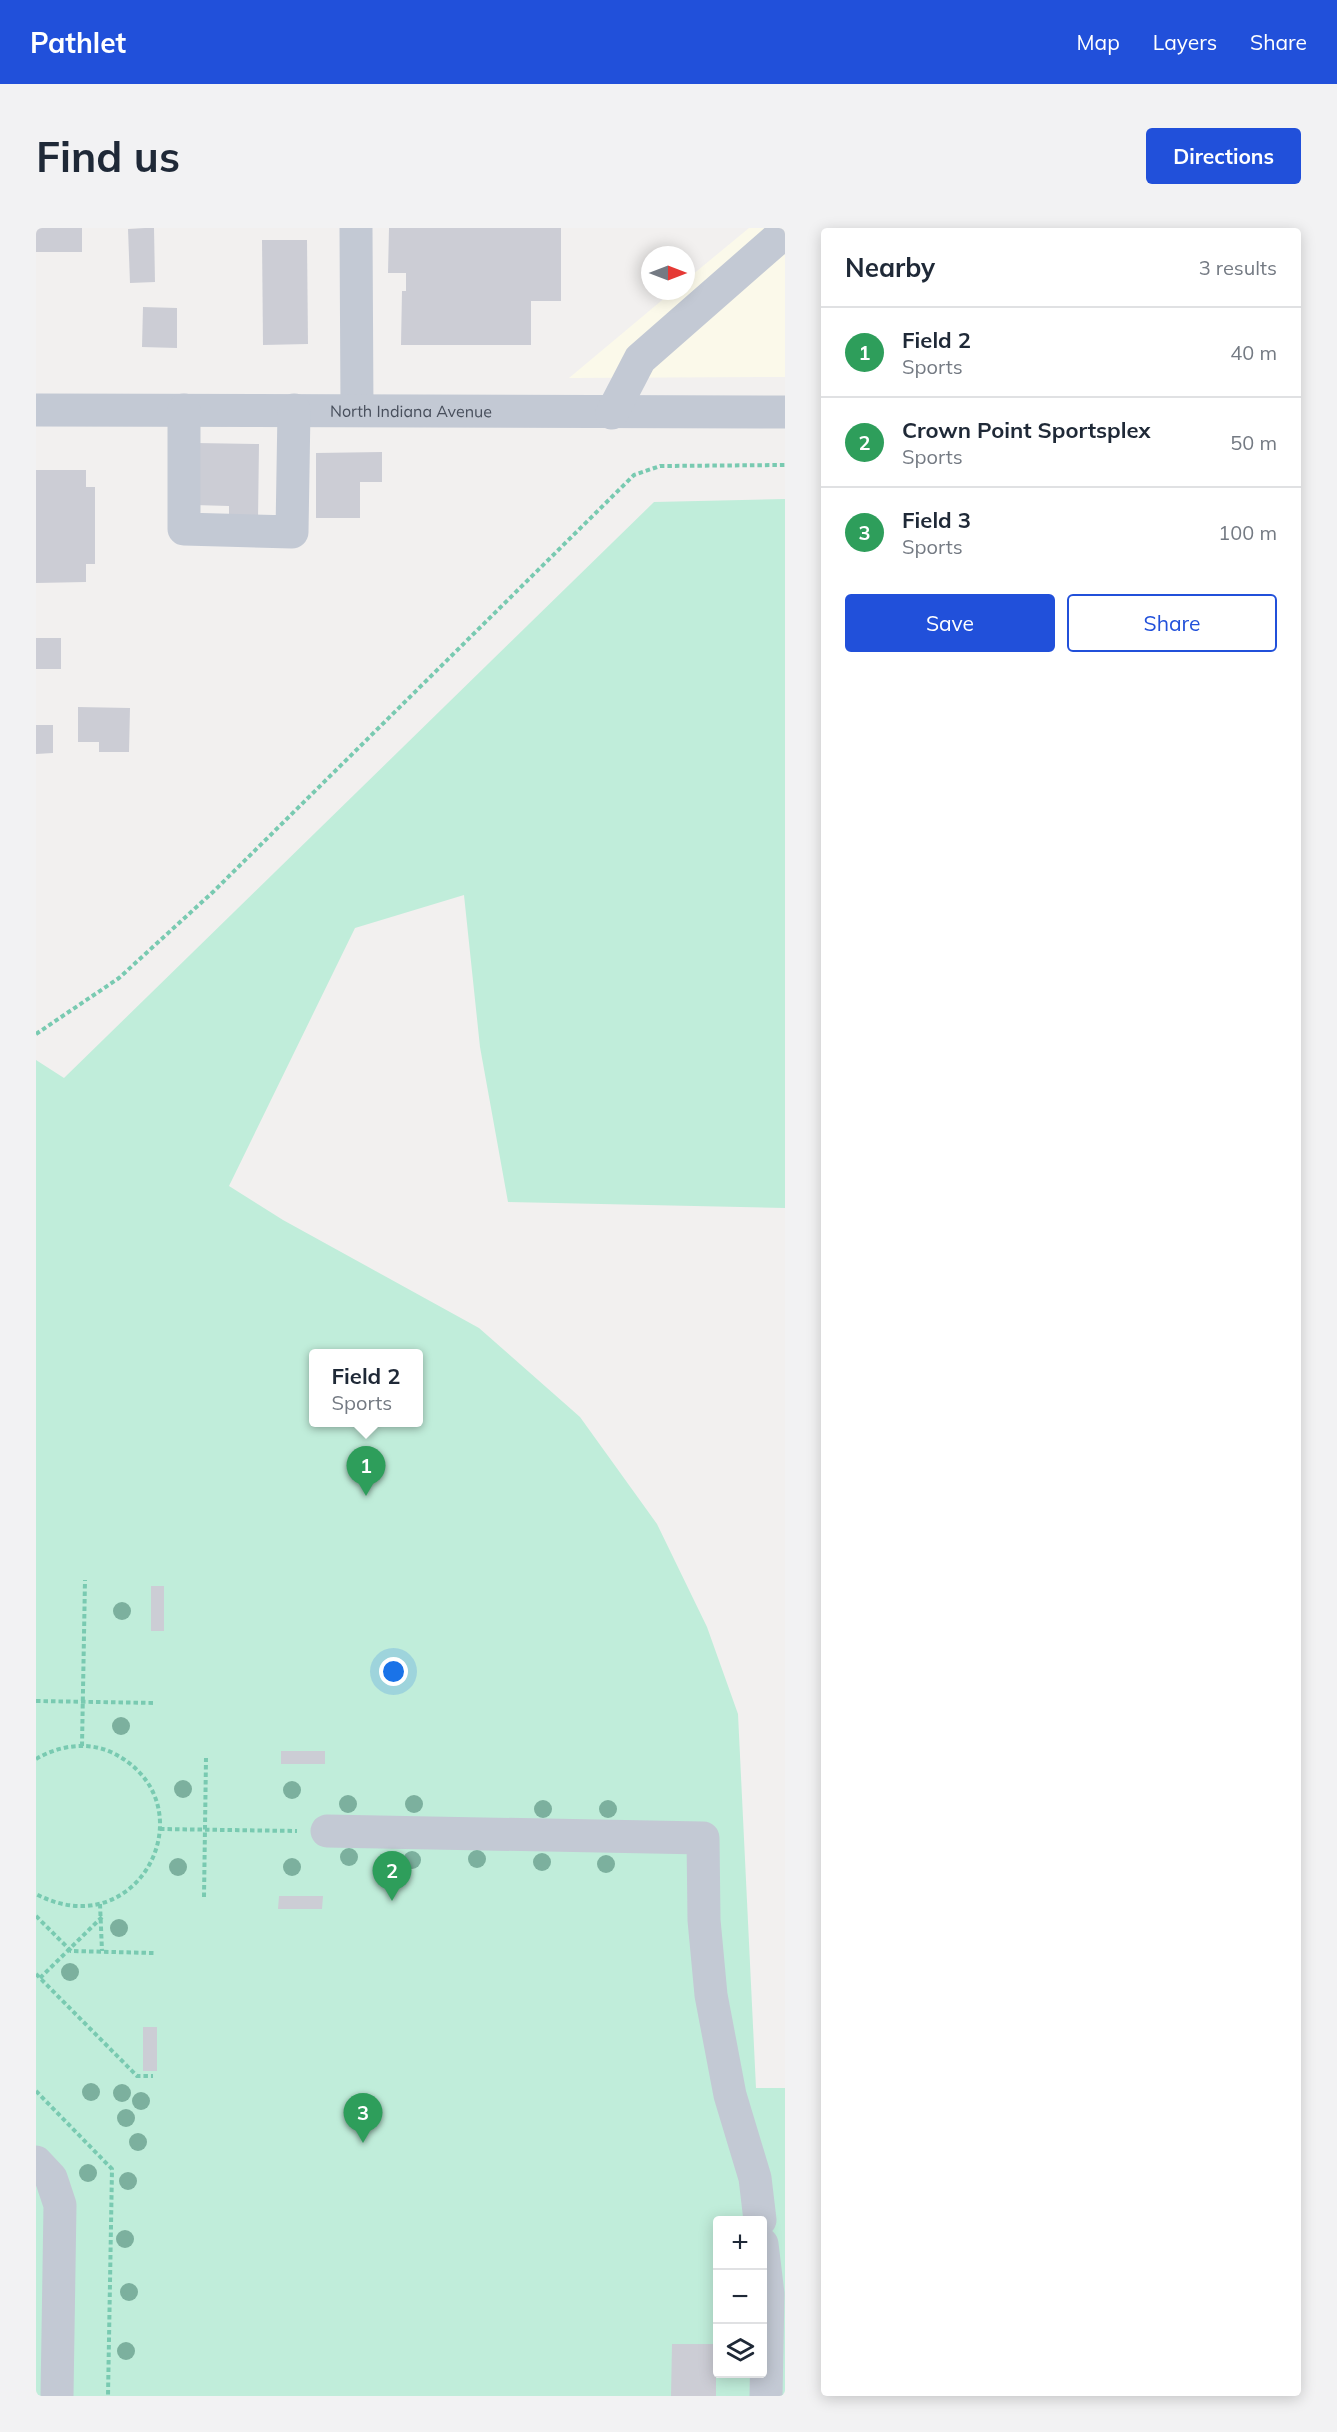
<!DOCTYPE html>
<html lang="en">
<head>
<meta charset="utf-8">
<style>
	:root { --surface:#fff; --page:#f2f2f3; --text:#1f2937; --muted:#747a83; --line:#e0e1e3; --accent:#2150da }
	body { margin:0; font-family:Mulish,sans-serif; background:var(--page); color:var(--text) }
	.controls { position:absolute; right:18px; bottom:18px; display:grid; overflow:hidden; border-radius:6px; box-shadow:0 3px 15px #0003 }
	.controls button { width:54px; height:54px; display:grid; place-items:center; padding:0; border:0; border-bottom:2px solid var(--line); background:var(--surface); color:var(--text); font:30px sans-serif }
	.compass { position:absolute; left:605px; top:18px; width:54px; height:54px; border-radius:50%; background:var(--surface); box-shadow:0 3px 15px #0003; rotate:90deg }
	.you { position:absolute; left:358px; top:1444px; width:21px; height:21px; margin:-15px; border:4px solid #fff; border-radius:50%; background:#1a73e8; box-shadow:0 0 0 9px #1a73e833 }
	.badge { display:grid; place-items:center; width:39px; height:39px; border-radius:50%; background:var(--accent); color:#fff; font-size:20px; font-weight:700 }
	.pin { position:absolute; translate:-50% -50px; filter:drop-shadow(0 2px 3px #0008) }
	.pin::after { content:''; position:absolute; top:32px; width:21px; height:18px; background:inherit; clip-path:polygon(0 0,100% 0,50% 100%) }
	.popup { position:absolute; left:273px; top:1121px; width:114px; height:78px; box-sizing:border-box; display:grid; place-content:center; border-radius:6px; background:var(--surface); filter:drop-shadow(0 2px 4px #0005); font-size:20px; white-space:nowrap; color:var(--muted) }
	.popup b { font-size:22px; color:var(--text) }
	.popup::after { content:''; position:absolute; left:50%; top:100%; margin-left:-12px; border:12px solid transparent; border-top-color:var(--surface) }
	.list { margin:0; padding:0; list-style:none }
	h2 { display:flex; justify-content:space-between; align-items:center; height:78px; margin:0; padding:0 24px; font-size:26px }
	h2 small { font-size:20px; font-weight:400; color:var(--muted) }
	.list li { display:grid; grid-template-columns:39px 1fr auto; gap:18px; align-items:center; box-sizing:border-box; height:90px; padding:0 24px; border-top:2px solid var(--line) }
	.list b { display:block; font-size:22px; white-space:nowrap }
	.list p { margin:0; font-size:20px; white-space:nowrap; color:var(--muted) }
	.list em { font-size:20px; font-style:normal; color:var(--muted) }
	.actions { display:flex; gap:12px; padding:18px 24px }
	.actions a { flex:1; padding:14px 0; border:2px solid var(--accent); border-radius:6px; text-align:center; font-size:21px; color:var(--accent) }
	.actions .main { background:var(--accent); color:#fff }
	.icon { flex:none; width:33px; height:33px; fill:none; stroke:currentColor; stroke-width:2; stroke-linecap:round; stroke-linejoin:round }
	.map { position:relative; flex:none; width:749px; height:2168px; overflow:hidden; border-radius:6px }
	header { display:flex; align-items:center; gap:36px; box-sizing:border-box; height:84px; padding:0 30px; background:var(--accent); color:#fff }
	header strong { font-size:28px }
	nav { display:flex; gap:33px; margin-inline-start:auto; font-size:21px }
	.intro { display:flex; align-items:center; justify-content:space-between; box-sizing:border-box; height:144px; padding:0 36px }
	h1 { margin:0; font-size:42px }
	.button { padding:15px 27px; border-radius:6px; background:var(--accent); color:#fff; font-size:21px; font-weight:700 }
	main { display:flex; gap:36px; padding:0 36px }
	aside { flex:1; background:var(--surface); border-radius:6px; box-shadow:0 3px 15px #0003 }
	.map>svg:first-child { display:block }
	.commercial { fill:#fbf9ea }
	.green { fill:#c0edda; fill-rule:evenodd }
	.building { fill:#cccdd5 }
	.lines { fill:none; stroke-linecap:round; stroke-linejoin:round }
	.path { stroke:#79cab1; stroke-width:4; stroke-dasharray:4.5 3; stroke-linecap:butt }
	.minor { stroke:#c3c9d4; stroke-width:33 }
	.tree { fill:#7cb09e }
	.labels { text-anchor:middle; stroke-width:6; stroke-linejoin:round; paint-order:stroke }
	.street-label { font-size:16px; fill:#484f5c; stroke:#fff }
</style>
</head>
<body>
<header>
<strong>Pathlet</strong>
<nav><a>Map</a><a>Layers</a><a>Share</a></nav>
</header>
<div class="intro"><h1>Find us</h1><a class="button">Directions</a></div>
<main>
<div class="map">
<svg width="749" height="2168" viewBox="0 0 749 2168">
	<rect width="100%" height="100%" fill="#f2f0ef"/>
	<polygon class="commercial" points="713,0 749,0 749,149 533,150 637,63 650,63 650,52"/>
	<path class="green" d="M749,271V980L472,974L444,819L428,667L319,700L193,958L247,992L443,1100L544,1189L621,1296L671,1399L702,1486L720,1860H749V2168H0V832L28,850L618,274ZM278,1126H382V1194H278ZM682,1992H726V2146H682Z"/>
	<g class="building">
		<rect x="0" y="0" width="46" height="24"/>
		<polygon points="109,0 118,0 119,54 94,55 92,1"/>
		<polygon points="353,0 525,0 525,73 495,73 495,117 365,117 366,63 370,63 370,45 352,45"/>
		<polygon points="226,12 271,12 272,116 227,117"/>
		<polygon points="107,79 141,80 141,120 106,119"/>
		<polygon points="160,215 223,216 222,292 193,292 193,278 158,277"/>
		<polygon points="346,224 346,254 324,254 324,290 280,290 280,225"/>
		<polygon points="0,242 50,242 50,259 59,259 59,336 50,336 50,354 0,355"/>
		<rect x="0" y="410" width="25" height="31"/>
		<polygon points="42,479 94,480 93,524 63,524 63,514 42,514"/>
		<polygon points="0,497 17,497 17,525 0,526"/>
		<rect x="115" y="1358" width="13" height="45"/>
		<rect x="245" y="1523" width="44" height="13"/>
		<polygon points="243,1668 287,1668 286,1681 242,1681"/>
		<rect x="107" y="1799" width="14" height="44"/>
		<polygon points="636,2116 680,2116 680,2168 635,2168"/>
	</g>
	<g class="lines">
		<g class="path">
			<polyline points="0,806 83,750 178,663 598,247 624,238 749,237"/>
			<polyline points="0,1473 120,1475"/>
			<polyline points="46,1518 49,1352"/>
			<path d="M0,1531C22,1518 50,1513 75,1524C177,1573 104,1721 0,1666"/>
			<polyline points="124,1601 261,1603"/>
			<polyline points="168,1669 170,1530"/>
			<polyline points="64,1676 66,1723"/>
			<polyline points="0,1688 35,1723 118,1725"/>
			<polyline points="0,1746 101,1848 117,1848"/>
			<polyline points="4,1750 66,1689"/>
			<polyline points="0,1863 76,1941 72,2168"/>
		</g>
		<g class="minor">
			<polyline points="320,0 321,182"/>
			<path id="s1" d="M0,182L749,184"/>
			<polyline points="148,182 148,301 256,304 258,182"/>
			<polyline points="576,185 604,131 749,4"/>
			<polyline points="291,1603 667,1610 668,1692 675,1767 694,1867 719,1950 724,1992"/>
			<polyline points="0,1934 15,1950 24,1977 21,2168"/>
			<polyline points="726,2016 732,2066 730,2168"/>
		</g>
	</g>
	<g class="tree">
		<circle cx="86" cy="1383" r="9"/>
		<circle cx="85" cy="1498" r="9"/>
		<circle cx="147" cy="1561" r="9"/>
		<circle cx="256" cy="1562" r="9"/>
		<circle cx="312" cy="1576" r="9"/>
		<circle cx="378" cy="1576" r="9"/>
		<circle cx="507" cy="1581" r="9"/>
		<circle cx="572" cy="1581" r="9"/>
		<circle cx="313" cy="1629" r="9"/>
		<circle cx="441" cy="1631" r="9"/>
		<circle cx="376" cy="1632" r="9"/>
		<circle cx="506" cy="1634" r="9"/>
		<circle cx="570" cy="1636" r="9"/>
		<circle cx="142" cy="1639" r="9"/>
		<circle cx="256" cy="1639" r="9"/>
		<circle cx="83" cy="1700" r="9"/>
		<circle cx="34" cy="1744" r="9"/>
		<circle cx="55" cy="1864" r="9"/>
		<circle cx="86" cy="1865" r="9"/>
		<circle cx="105" cy="1873" r="9"/>
		<circle cx="90" cy="1890" r="9"/>
		<circle cx="102" cy="1914" r="9"/>
		<circle cx="52" cy="1945" r="9"/>
		<circle cx="92" cy="1953" r="9"/>
		<circle cx="89" cy="2011" r="9"/>
		<circle cx="93" cy="2064" r="9"/>
		<circle cx="90" cy="2123" r="9"/>
	</g>
	<g class="labels">
		<g class="street-label">
			<text dy="6" stroke="none"><textPath href="#s1" startOffset="375">North Indiana Avenue</textPath></text>
		</g>
	</g>
</svg>
<div class="controls">
<button>+</button>
<button>−</button>
<button><svg class="icon" aria-label="layers" viewBox="0 0 24 24"><path d="M12 4l9 5-9 5-9-5zM3 14l9 5 9-5"/></svg></button>
</div>
<svg class="compass" viewBox="-18 -18 36 36"><path d="M0-13l5 13h-10z" fill="#e53935"/><path d="M0 13l5-13h-10z" fill="#747a83"/></svg>
<div class="you"></div>
<div class="pin badge" style="left:330px;top:1268px;background:#2e9e5b">1</div>
<div class="popup"><b>Field 2</b>Sports</div>
<div class="pin badge" style="left:356px;top:1673px;background:#2e9e5b">2</div>
<div class="pin badge" style="left:327px;top:1915px;background:#2e9e5b">3</div>
</div>
<aside>
<h2>Nearby<small>3 results</small></h2>
<ul class="list">
<li><span class="badge" style="background:#2e9e5b">1</span><div><b>Field 2</b><p>Sports</p></div><em>40 m</em></li>
<li><span class="badge" style="background:#2e9e5b">2</span><div><b>Crown Point Sportsplex</b><p>Sports</p></div><em>50 m</em></li>
<li><span class="badge" style="background:#2e9e5b">3</span><div><b>Field 3</b><p>Sports</p></div><em>100 m</em></li>
</ul>
<div class="actions"><a class="main">Save</a><a>Share</a></div>
</aside>
</main>
</body>
</html>
